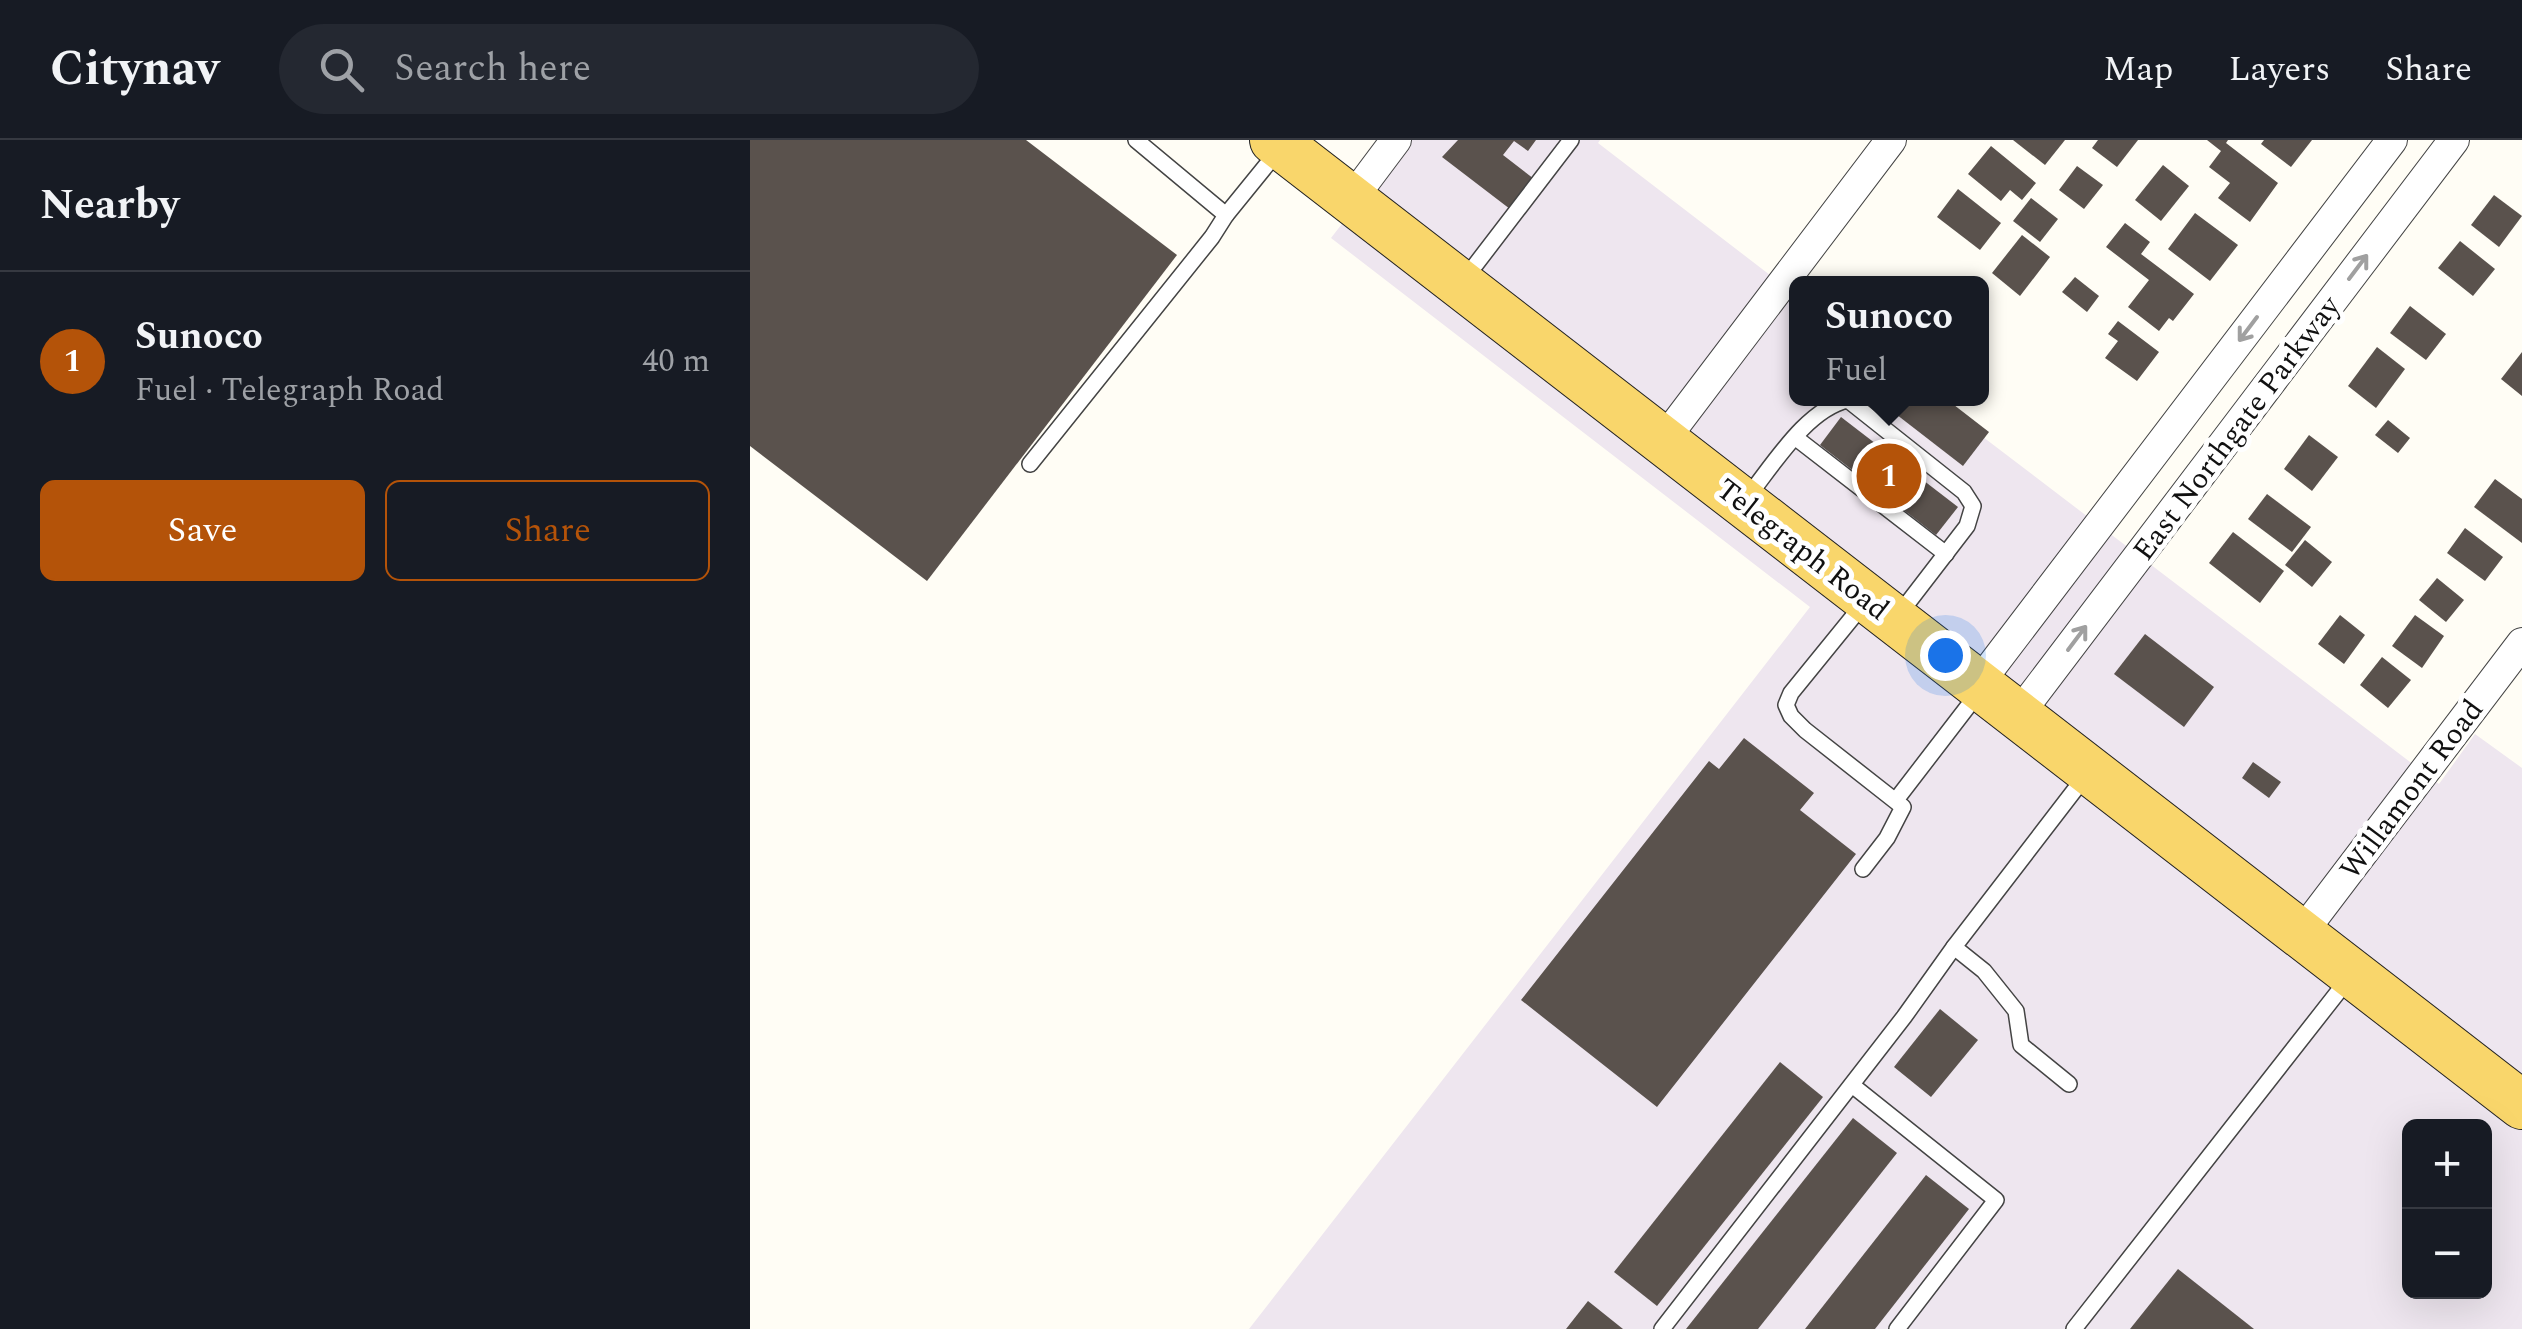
<!DOCTYPE html>
<html lang="en">
<head>
<meta charset="utf-8">
<style>
	:root { --surface:#171b24; --page:#242831; --text:#f1f3f6; --muted:#9ea1a6; --line:#363941; --accent:#b45309 }
	body { margin:0; font-family:Spectral,serif; background:var(--page); color:var(--text) }
	.controls { position:absolute; right:30px; bottom:30px; display:grid; overflow:hidden; border-radius:15px; box-shadow:0 10px 40px #0002 }
	.controls button { width:90px; height:90px; display:grid; place-items:center; padding:0; border:0; border-bottom:2px solid var(--line); background:var(--surface); color:var(--text); font:50px sans-serif }
	.you { position:absolute; left:1195px; top:515px; width:35px; height:35px; margin:-25px; border:8px solid #fff; border-radius:50%; background:#1a73e8; box-shadow:0 0 0 15px #1a73e833 }
	.badge { display:grid; place-items:center; width:65px; height:65px; border-radius:50%; background:var(--accent); color:#fff; font-size:32px; font-weight:700 }
	.pin { position:absolute; translate:-50% -50%; border:5px solid #fff; box-shadow:0 2px 10px #0006 }
	.popup { position:absolute; left:1039px; top:136px; width:200px; height:130px; box-sizing:border-box; display:grid; place-content:center; border-radius:15px; background:var(--surface); filter:drop-shadow(0 2px 8px #0005); font-size:32px; white-space:nowrap; color:var(--muted) }
	.popup b { font-size:38px; color:var(--text) }
	.popup::after { content:''; position:absolute; left:50%; top:100%; margin-left:-20px; border:20px solid transparent; border-top-color:var(--surface) }
	.list { margin:0; padding:0; list-style:none }
	h2 { display:flex; justify-content:space-between; align-items:center; height:130px; margin:0; padding:0 40px; font-size:42px }
	h2 small { font-size:32px; font-weight:400; color:var(--muted) }
	.list li { display:grid; grid-template-columns:65px 1fr auto; gap:30px; align-items:center; box-sizing:border-box; height:180px; padding:0 40px; border-top:2px solid var(--line) }
	.list b { display:block; font-size:38px; white-space:nowrap }
	.list p { margin:0; font-size:32px; white-space:nowrap; color:var(--muted) }
	.list em { font-size:32px; font-style:normal; color:var(--muted) }
	.actions { display:flex; gap:20px; padding:30px 40px }
	.actions a { flex:1; padding:22px 0; border:2px solid var(--accent); border-radius:15px; text-align:center; font-size:35px; color:var(--accent) }
	.actions .main { background:var(--accent); color:#fff }
	.icon { flex:none; width:55px; height:55px; fill:none; stroke:currentColor; stroke-width:2; stroke-linecap:round; stroke-linejoin:round }
	.map { position:relative; flex:none; width:1772px; height:1189px; overflow:hidden }
	header { display:flex; align-items:center; gap:60px; box-sizing:border-box; height:140px; padding:0 50px; background:var(--surface); border-bottom:2px solid var(--line) }
	header strong { font-size:48px }
	nav { display:flex; gap:55px; margin-inline-start:auto; font-size:35px }
	.search { width:700px; height:90px; background:var(--page); display:flex; align-items:center; gap:25px; box-sizing:border-box; padding:0 35px; border-radius:55px; color:var(--muted); font-size:38px }
	main { display:flex }
	aside { flex:1; background:var(--surface) }
	.map>svg:first-child { display:block }
	.industrial { fill:#eee6ef; fill-rule:evenodd }
	.building { fill:#5a524d }
	.lines { fill:none; stroke-linecap:round; stroke-linejoin:round }
	.lane-casing { stroke:#444; stroke-width:18 }
	.street-casing { stroke:#444; stroke-width:32 }
	.primary-casing { stroke:#222; stroke-width:50 }
	.lane { stroke:#fff; stroke-width:15 }
	.street { stroke:#fff; stroke-width:30 }
	.primary { stroke:#f9d66b; stroke-width:48 }
	.oneway { stroke:#a0a0a0 }
	.labels { text-anchor:middle; stroke-width:10; stroke-linejoin:round; paint-order:stroke }
	.street-label { font-size:30px; fill:#111; stroke:#fff }
</style>
</head>
<body>
<header>
<strong>Citynav</strong>
<div class="search"><svg class="icon" aria-label="search" viewBox="0 0 24 24"><circle cx="10" cy="10" r="6"/><path d="M15 15l6 6"/></svg>Search here</div>
<nav><a>Map</a><a>Layers</a><a>Share</a></nav>
</header>
<main>
<aside>
<h2>Nearby<small></small></h2>
<ul class="list">
<li><span class="badge">1</span><div><b>Sunoco</b><p>Fuel · Telegraph Road</p></div><em>40 m</em></li>
</ul>
<div class="actions"><a class="main">Save</a><a>Share</a></div>
</aside>
<div class="map">
<svg width="1772" height="1189" viewBox="0 0 1772 1189">
	<rect width="100%" height="100%" fill="#fffdf5"/>
	<path class="industrial" d="M657,0H850L848,3L1046,155V258L1183,259L1689,644L1725,594L1772,628V1189H499L1060,467L581,98ZM1660,986H1734V1152H1660Z"/>
	<g class="building">
		<polygon points="0,0 276,0 427,115 177,441 0,306"/>
		<polygon points="708,0 786,0 778,11 764,1 753,15 784,39 760,69 692,17"/>
		<polygon points="1263,0 1315,0 1295,25"/>
		<polygon points="1348,0 1388,0 1367,27 1342,8"/>
		<polygon points="1457,0 1478,0 1476,3 1528,43 1500,82 1468,58 1480,43 1459,27 1471,11"/>
		<polygon points="1514,0 1562,0 1541,27 1511,4"/>
		<polygon points="1241,6 1286,43 1272,60 1260,50 1251,61 1218,34"/>
		<polygon points="1413,25 1439,46 1411,81 1385,60"/>
		<polygon points="1327,26 1353,45 1334,69 1309,50"/>
		<polygon points="1208,49 1251,83 1230,110 1187,77"/>
		<polygon points="1744,55 1772,76 1749,107 1721,85"/>
		<polygon points="1281,58 1308,79 1290,102 1263,81"/>
		<polygon points="1445,73 1488,105 1460,141 1418,109"/>
		<polygon points="1375,83 1400,102 1391,114 1444,154 1423,181 1419,178 1409,191 1378,167 1399,140 1356,107"/>
		<polygon points="1272,95 1300,117 1270,156 1242,133"/>
		<polygon points="1710,101 1745,129 1723,156 1688,128"/>
		<polygon points="1325,137 1349,156 1337,172 1312,152"/>
		<polygon points="1660,166 1696,194 1676,220 1640,193"/>
		<polygon points="1368,181 1409,212 1387,241 1355,218 1368,201 1358,194"/>
		<polygon points="1627,207 1655,229 1626,268 1598,246"/>
		<polygon points="1772,212 1772,256 1751,239"/>
		<polygon points="1131,258 1195,258 1239,292 1213,326 1129,261"/>
		<polygon points="1091,277 1208,367 1186,395 1070,305"/>
		<polygon points="1638,280 1660,298 1648,313 1625,295"/>
		<polygon points="1559,295 1588,317 1562,351 1534,329"/>
		<polygon points="1745,339 1772,359 1772,403 1724,367"/>
		<polygon points="1517,354 1561,387 1542,412 1498,379"/>
		<polygon points="1715,388 1753,417 1735,441 1697,413"/>
		<polygon points="1483,392 1534,431 1510,463 1459,423"/>
		<polygon points="1555,400 1582,422 1562,447 1535,425"/>
		<polygon points="1687,438 1714,460 1696,482 1669,460"/>
		<polygon points="1590,475 1615,495 1594,524 1568,504"/>
		<polygon points="1665,475 1694,496 1672,528 1642,506"/>
		<polygon points="1395,494 1464,547 1434,587 1364,534"/>
		<polygon points="1632,517 1661,540 1638,568 1610,545"/>
		<polygon points="994,598 1064,653 1050,670 1106,714 907,967 771,860 959,621 969,629"/>
		<polygon points="1503,622 1531,642 1519,658 1492,638"/>
		<polygon points="1190,869 1228,900 1181,957 1144,927"/>
		<polygon points="1030,922 1073,957 907,1166 864,1132"/>
		<polygon points="1103,978 1147,1013 1008,1189 936,1189"/>
		<polygon points="1176,1035 1219,1069 1125,1189 1055,1189"/>
		<polygon points="1428,1129 1504,1189 1380,1189"/>
		<polygon points="838,1161 873,1189 816,1189"/>
	</g>
	<g class="lines">
		<defs>
			<g id="lane">
				<polyline points="386,0 476,75 528,11"/>
				<polyline points="713,141 821,0"/>
				<polyline points="1046,298 1196,414"/>
				<polyline points="280,324 462,97 476,75"/>
				<path d="M995,360C1022,327 1056,269 1098,260L1214,352L1223,366L1217,386L1147,477"/>
				<polyline points="1146,660 1229,552"/>
				<polyline points="1113,729 1137,698 1153,667 1055,590 1041,576 1036,565 1041,553 1115,462"/>
				<polyline points="1319,944 1271,905 1266,871 1234,831 1204,807 1337,634"/>
				<polyline points="1102,945 1246,1060 1147,1189"/>
				<polyline points="912,1189 1154,877 1204,807"/>
				<polyline points="1324,1189 1599,838"/>
			</g>
			<g id="street">
				<polyline points="601,60 646,0"/>
				<polyline points="913,301 1141,0"/>
				<polyline points="1228,544 1642,0"/>
				<polyline points="1268,575 1704,0"/>
				<polyline points="1551,794 1772,503"/>
			</g>
			<polyline id="primary" points="524,0 1772,965"/>
		</defs>
		<use href="#lane" class="lane-casing"/>
		<use href="#street" class="street-casing"/>
		<use href="#primary" class="primary-casing"/>
		<use href="#lane" class="lane"/>
		<use href="#street" class="street"/>
		<use href="#primary" class="primary"/>
	</g>
	<defs><path id="oneway-shaft" d="M-6 0H5M1.5-3L5.5 0L1.5 3" fill="none" stroke-width="1.6" stroke-linecap="round" stroke-linejoin="round" transform="scale(2.5)"/></defs>
	<g class="oneway">
		<use href="#oneway-shaft" transform="translate(1608 127) rotate(-53)"/>
		<use href="#oneway-shaft" transform="translate(1498 189) rotate(127)"/>
		<use href="#oneway-shaft" transform="translate(1327 498) rotate(-53)"/>
	</g>
	<g class="labels">
		<g class="street-label">
			<text transform="translate(1486 288) rotate(-53)" y="10">East Northgate Parkway</text>
			<text transform="translate(1053 409) rotate(38)" y="10">Telegraph Road</text>
			<text transform="translate(1661 649) rotate(-53)" y="10">Willamont Road</text>
		</g>
	</g>
</svg>
<div class="controls">
<button>+</button>
<button>−</button>
</div>
<div class="you"></div>
<div class="pin badge" style="left:1139px;top:336px">1</div>
<div class="popup"><b>Sunoco</b>Fuel</div>
</div>
</main>
</body>
</html>
